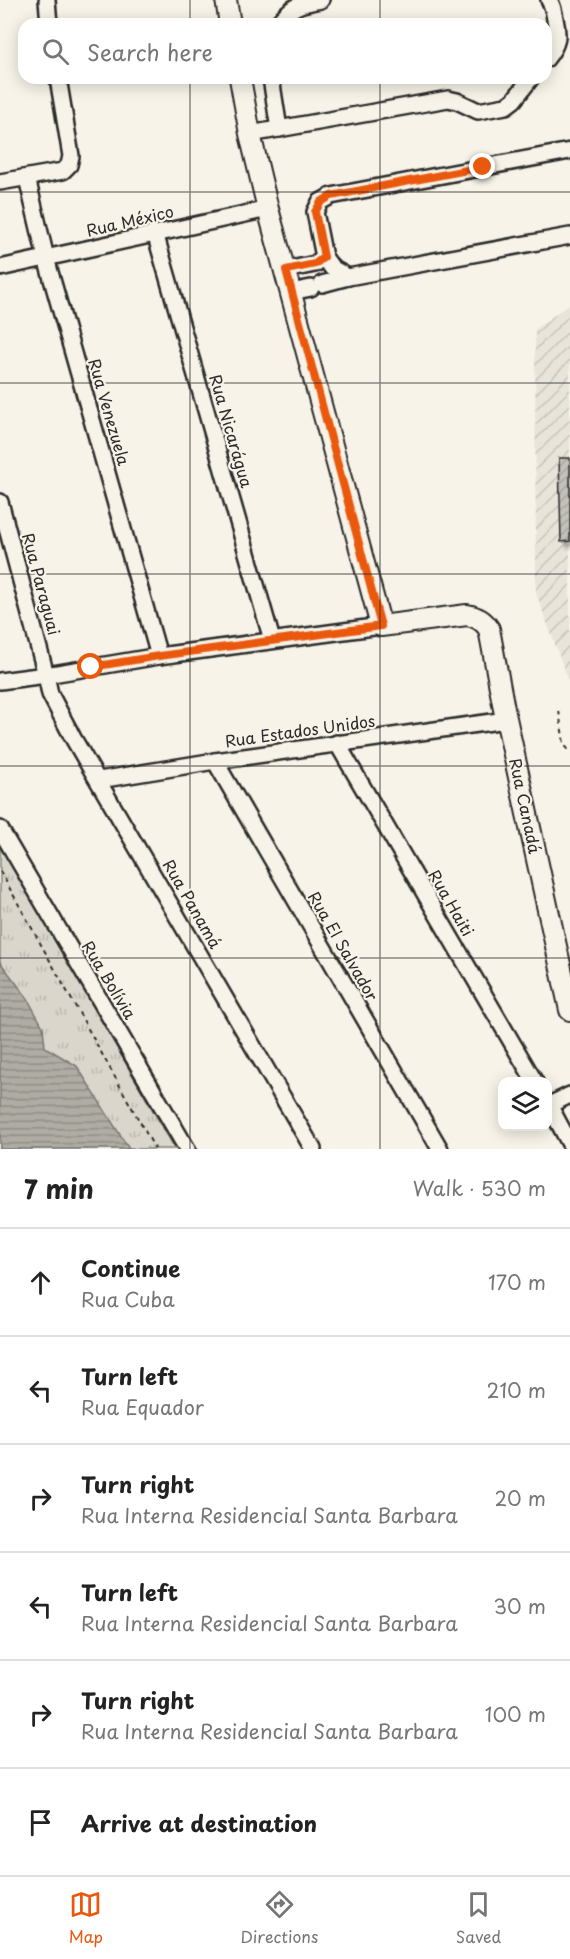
<!DOCTYPE html>
<html lang="en">
<head>
<meta charset="utf-8">
<style>
	:root { --surface:#fff; --page:#f6f6f6; --text:#222; --muted:#767676; --line:#e0e0e0; --accent:#ea580c }
	body { margin:0; font-family:"Playpen Sans",sans-serif; background:var(--page); color:var(--text) }
	.controls { position:absolute; right:18px; bottom:18px; display:grid; overflow:hidden; border-radius:12px; box-shadow:0 3px 15px #0003 }
	.controls button { width:54px; height:54px; display:grid; place-items:center; padding:0; border:0; border-bottom:2px solid var(--line); background:var(--surface); color:var(--text); font:30px sans-serif }
	.stop { position:absolute; width:18px; height:18px; margin:-14px; border:4px solid #ea580c; border-radius:50%; background:#fff }
	.stop.end { background:#ea580c; border-color:#fff; box-shadow:0 2px 6px #0008 }
	.list { margin:0; padding:0; list-style:none }
	h2 { display:flex; justify-content:space-between; align-items:center; height:78px; margin:0; padding:0 24px; font-size:26px }
	h2 small { font-size:20px; font-weight:400; color:var(--muted) }
	.list li { display:grid; grid-template-columns:39px 1fr auto; gap:18px; align-items:center; box-sizing:border-box; height:108px; padding:0 24px; border-top:2px solid var(--line) }
	.list b { display:block; font-size:22px; white-space:nowrap }
	.list p { margin:0; font-size:20px; white-space:nowrap; color:var(--muted) }
	.list em { font-size:20px; font-style:normal; color:var(--muted) }
	.icon { flex:none; width:33px; height:33px; fill:none; stroke:currentColor; stroke-width:2; stroke-linecap:round; stroke-linejoin:round }
	.map { position:relative; flex:none; width:570px; height:1149px; overflow:hidden }
	.search { position:absolute; background:var(--surface); box-shadow:0 3px 15px #0003; left:18px; right:18px; top:18px; height:66px; display:flex; align-items:center; gap:15px; box-sizing:border-box; padding:0 21px; border-radius:18px; color:var(--muted); font-size:22px }
	.sheet { height:726px; background:var(--surface) }
	nav { display:flex; justify-content:space-around; align-items:center; box-sizing:border-box; height:84px; border-top:2px solid var(--line); background:var(--surface); font-size:16px; color:var(--muted) }
	nav a { display:grid; justify-items:center; gap:3px }
	nav .on { color:var(--accent) }
	.map>svg:first-child { display:block }
	.industrial { fill:url(#industrial-furrows) }
	.grass { fill:url(#grass-tufts); stroke:#82807c; stroke-width:1.5 }
	.water { fill:url(#water-rules); stroke:#7a7874; stroke-width:1.5 }
	.building { fill:url(#building-hatch); stroke:#2b2b2b; stroke-width:1.5; filter:url(#shadow) }
	.lines { fill:none; stroke-linecap:round; stroke-linejoin:round }
	.minor-casing { stroke:#2b2b2b; stroke-width:20 }
	.major-casing { stroke:#2b2b2b; stroke-width:24 }
	.path { stroke:#2b2b2b; stroke-width:2; stroke-dasharray:4.5 4.5; stroke-linecap:butt }
	.minor { stroke:#f7f3e8; stroke-width:15 }
	.major { stroke:#f7f3e8; stroke-width:20 }
	.route { stroke:#ea580c; stroke-width:8 }
	.grid { fill:none; stroke:#2b2b2b; stroke-width:1.5; stroke-opacity:0.55 }
	.labels { text-anchor:middle; stroke-width:4.5; stroke-linejoin:round; paint-order:stroke }
	.street-label { font-size:16px; fill:#2b2b2b; stroke:#f7f3e8 }
</style>
</head>
<body>
<div class="map">
<svg width="570" height="1149" viewBox="0 0 570 1149">
	<defs>
		<pattern id="industrial-furrows" width="10" height="10" patternUnits="userSpaceOnUse" patternTransform="scale(1.5)"><rect width="10" height="10" fill="#e8e4da"/><path d="M-1 1l2-2M0 10L10 0M9 11l2-2" fill="none" stroke="#c7c4bb"/></pattern>
		<pattern id="grass-tufts" width="24" height="20" patternUnits="userSpaceOnUse" patternTransform="scale(1.5)"><rect width="24" height="20" fill="#dad6cc"/><path d="M3 7l-1-3M5 7V3M7 7l1-3M15 17l-1-3M17 17v-4M19 17l1-3" fill="none" stroke="#bbb8af"/></pattern>
		<pattern id="water-rules" width="6" height="5" patternUnits="userSpaceOnUse" patternTransform="scale(1.5)"><rect width="6" height="5" fill="#afaca4"/><path d="M0 2.5h6" fill="none" stroke="#8f8c86"/></pattern>
		<pattern id="building-hatch" width="6" height="6" patternUnits="userSpaceOnUse" patternTransform="scale(1.5)"><rect width="6" height="6" fill="#c4c1b9"/><path d="M-1 1l2-2M0 6l6-6M5 7l2-2" fill="none" stroke="#a9a69f"/></pattern>
		<filter id="shadow"><feDropShadow dx="5.5" dy="5.5" stdDeviation="1.5" flood-color="#0004"/></filter>
	</defs>
	<rect width="100%" height="100%" fill="#f7f3e8"/>
	<filter id="ink" filterUnits="userSpaceOnUse"><feTurbulence type="fractalNoise" baseFrequency=".0167" numOctaves="2"/><feDisplacementMap in="SourceGraphic" scale="12" xChannelSelector="R" yChannelSelector="G"/><feConvolveMatrix kernelMatrix="1 2 1 2 8 2 1 2 1" color-interpolation-filters="sRGB"/></filter>
	<g filter="url(#ink)">
		<polygon class="industrial" points="570,304 570,685 536,593 535,329"/>
		<polygon class="grass" points="0,844 175,1149 0,1149"/>
		<polygon class="water" points="0,962 26,996 43,1027 45,1047 77,1066 129,1149 0,1149"/>
		<polygon class="building" points="559,458 570,458 570,541 561,542"/>
		<g class="lines">
			<defs>
				<g id="minor">
					<polyline points="47,0 49,24"/>
					<path d="M277,24C292,6 298,4 321,0"/>
					<path d="M546,59C558,44 559,37 555,19C554,12 553,6 549,0"/>
					<polyline points="271,78 279,129"/>
					<polyline points="250,134 448,99 457,101 478,111 506,106 514,100 531,78"/>
					<polyline points="570,151 331,196 320,202 315,212 324,257 332,268 348,277 570,236"/>
					<polyline points="27,178 46,258 159,656"/>
					<polyline points="0,182 63,171 69,165 71,156 58,78"/>
					<polyline points="155,233 272,640"/>
					<polyline points="0,268 268,209"/>
					<polyline points="286,270 315,264 324,257"/>
					<polyline points="322,284 348,277"/>
					<polyline points="291,292 311,288"/>
					<polyline points="0,502 46,675 50,694 73,738 313,1149"/>
					<polyline points="0,681 46,675 159,656 381,626"/>
					<polyline points="337,743 535,1082"/>
					<polyline points="215,761 440,1149"/>
					<polyline points="99,780 215,761 506,720"/>
					<polyline points="0,829 187,1149"/>
					<polyline points="548,1103 570,1144"/>
					<polyline points="549,1105 570,1095"/>
				</g>
				<g id="major">
					<polyline points="226,0 230,24"/>
					<path d="M240,78L250,134L268,209L381,626L467,615C477,617 483,620 489,629L504,709L570,1010"/>
				</g>
			</defs>
			<use href="#minor" class="minor-casing"/>
			<use href="#major" class="major-casing"/>
			<g class="path">
				<polyline points="559,711 564,744 570,752"/>
				<polyline points="0,871 155,1149"/>
			</g>
			<use href="#minor" class="minor"/>
			<use href="#major" class="major"/>
		</g>
	</g>
	<g class="lines" filter="url(#ink)">
		<polyline class="route" points="91,667 159,656 381,626 286,270 315,264 324,257 315,212 321,202 331,196 483,167"/>
	</g>
	<path class="grid" d="M190,0V24M380,0V24M190,78V1149M380,78V1149M0,192H570M0,383H570M0,574H570M0,766H570M0,958H570"/>
	<g class="labels">
		<g class="street-label">
			<text transform="translate(130 221) rotate(-13)" y="6">Rua México</text>
			<text transform="translate(109 412) rotate(74)" y="6">Rua Venezuela</text>
			<text transform="translate(231 431) rotate(74)" y="6">Rua Nicarágua</text>
			<text transform="translate(41 584) rotate(75)" y="6">Rua Paraguai</text>
			<text transform="translate(300 731) rotate(-8)" y="6">Rua Estados Unidos</text>
			<text transform="translate(525 806) rotate(78)" y="6">Rua Canadá</text>
			<text transform="translate(451 903) rotate(60)" y="6">Rua Haiti</text>
			<text transform="translate(192 904) rotate(60)" y="6">Rua Panamá</text>
			<text transform="translate(343 946) rotate(60)" y="6">Rua El Salvador</text>
			<text transform="translate(109 980) rotate(59)" y="6">Rua Bolívia</text>
		</g>
	</g>
</svg>
<div class="controls">
<button><svg class="icon" aria-label="layers" viewBox="0 0 24 24"><path d="M12 4l9 5-9 5-9-5zM3 14l9 5 9-5"/></svg></button>
</div>
<div class="stop" style="left:91px;top:667px"></div>
<div class="stop end" style="left:483px;top:167px"></div>
<div class="search"><svg class="icon" aria-label="search" viewBox="0 0 24 24"><circle cx="10" cy="10" r="6"/><path d="M15 15l6 6"/></svg>Search here</div>
</div>
<section class="sheet">
<h2>7 min<small>Walk · 530 m</small></h2>
<ul class="list">
<li><svg class="icon" aria-label="ahead" viewBox="0 0 24 24"><path d="M12 20V5M6 11l6-6 6 6"/></svg><div><b>Continue</b><p>Rua Cuba</p></div><em>170 m</em></li>
<li><svg class="icon" aria-label="left" viewBox="0 0 24 24"><path d="M17 20v-9H6M10 6l-5 5 5 5"/></svg><div><b>Turn left</b><p>Rua Equador</p></div><em>210 m</em></li>
<li><svg class="icon" aria-label="right" viewBox="0 0 24 24"><path d="M7 20v-9h11M14 6l5 5-5 5"/></svg><div><b>Turn right</b><p>Rua Interna Residencial Santa Barbara</p></div><em>20 m</em></li>
<li><svg class="icon" aria-label="left" viewBox="0 0 24 24"><path d="M17 20v-9H6M10 6l-5 5 5 5"/></svg><div><b>Turn left</b><p>Rua Interna Residencial Santa Barbara</p></div><em>30 m</em></li>
<li><svg class="icon" aria-label="right" viewBox="0 0 24 24"><path d="M7 20v-9h11M14 6l5 5-5 5"/></svg><div><b>Turn right</b><p>Rua Interna Residencial Santa Barbara</p></div><em>100 m</em></li>
<li><svg class="icon" aria-label="arrive" viewBox="0 0 24 24"><path d="M6 21V4h12l-3 4 3 4H6"/></svg><div><b>Arrive at destination</b></div></li>
</ul>
</section>
<nav>
<a class="on"><svg class="icon" aria-label="map" viewBox="0 0 24 24"><path d="M3 6l6-2 6 2 6-2v14l-6 2-6-2-6 2zM9 4v14M15 6v14"/></svg>Map</a>
<a><svg class="icon" aria-label="directions" viewBox="0 0 24 24"><path d="M12 3l9 9-9 9-9-9zM9 14v-3h6M13 9l2 2-2 2"/></svg>Directions</a>
<a><svg class="icon" aria-label="saved" viewBox="0 0 24 24"><path d="M7 4h10v16l-5-4-5 4z"/></svg>Saved</a>
</nav>
</body>
</html>
